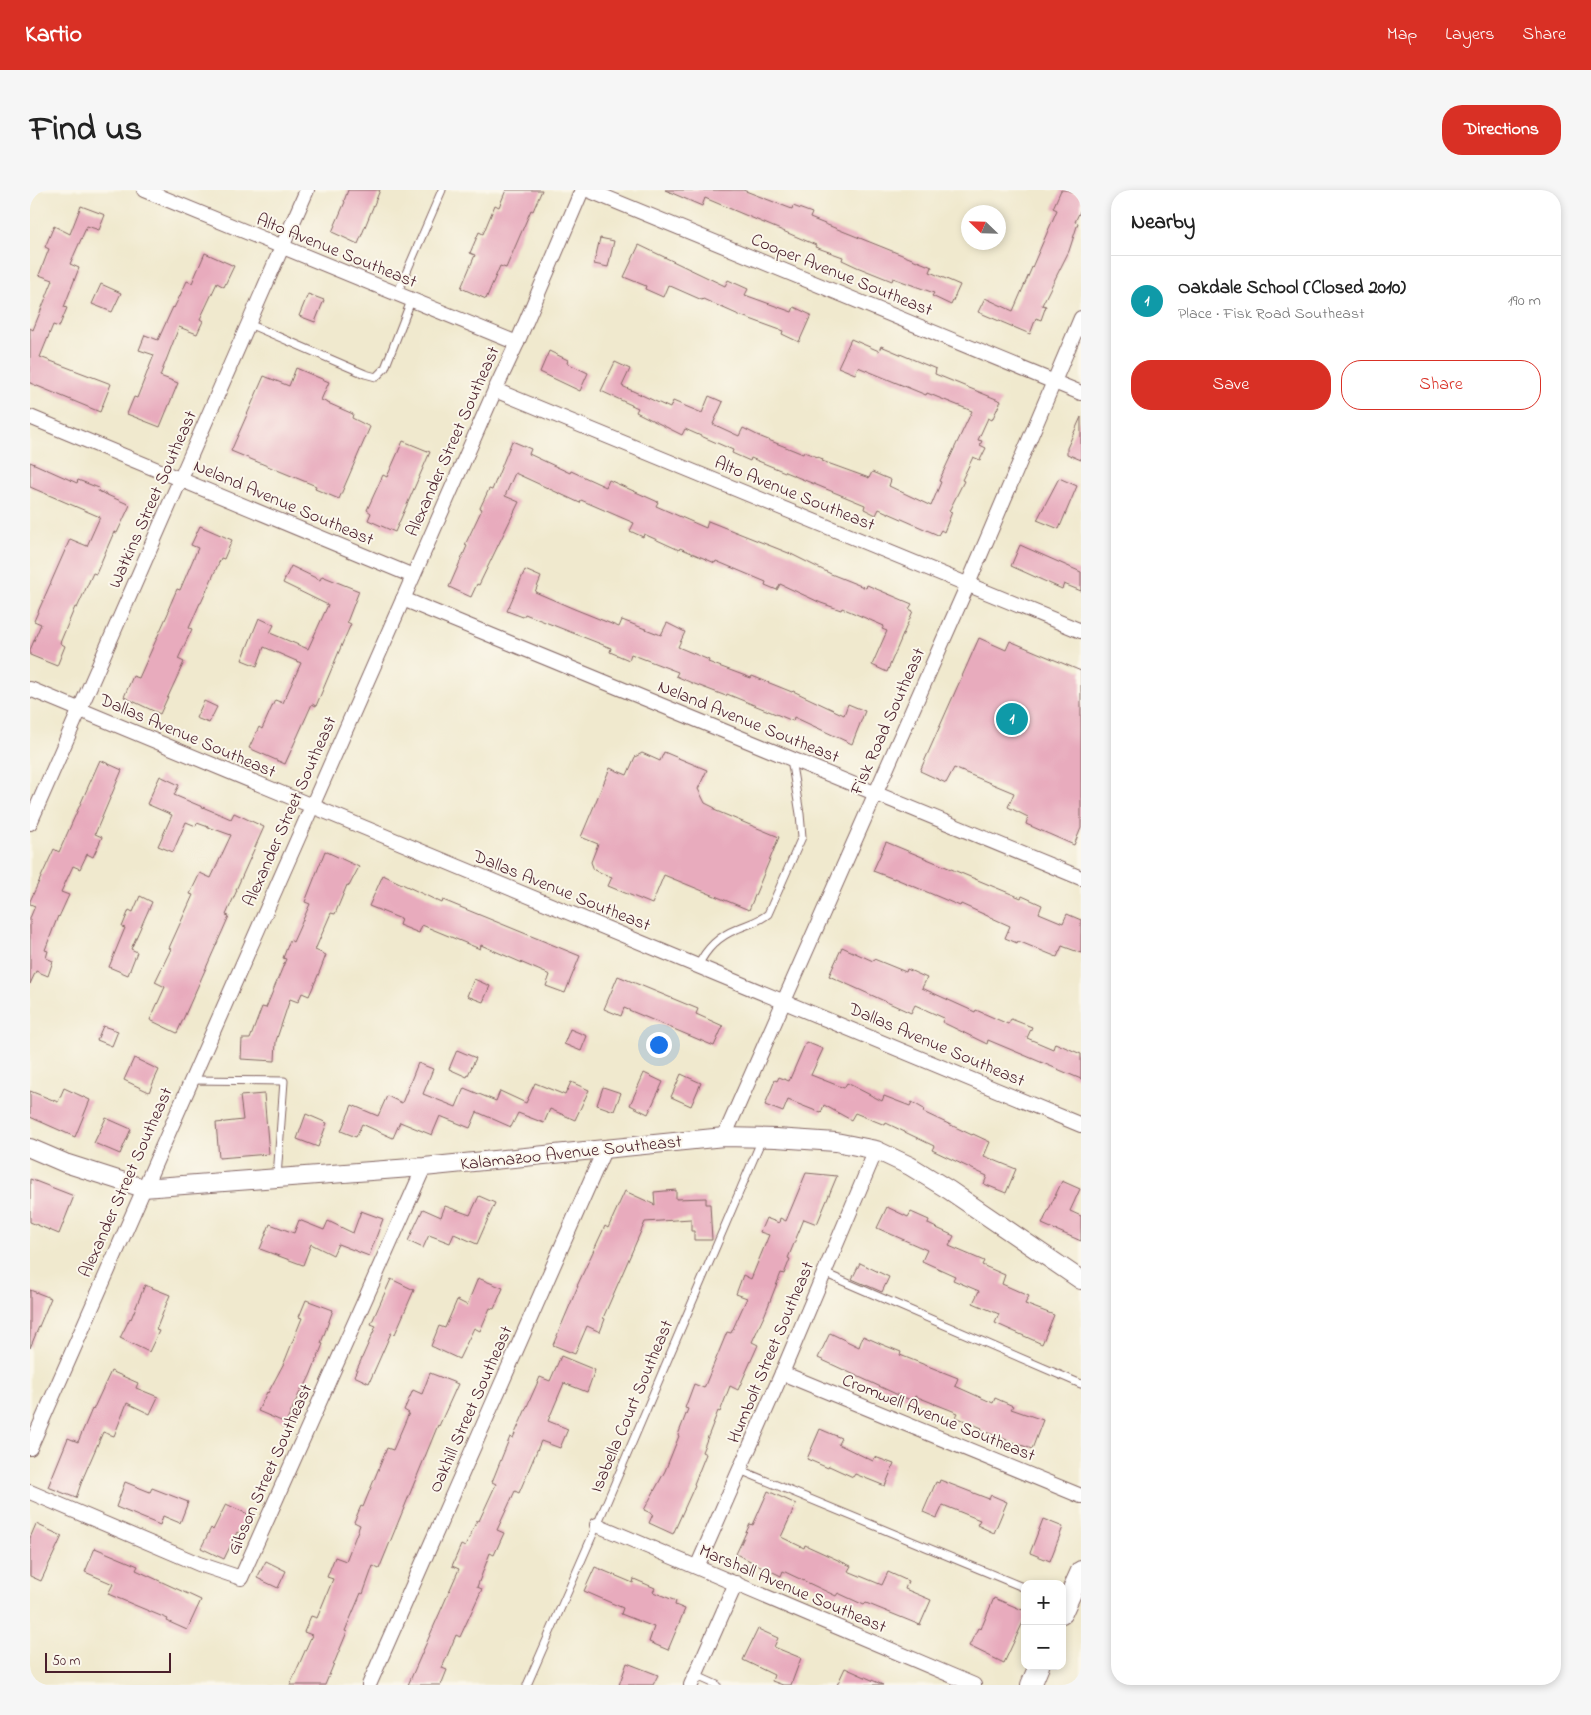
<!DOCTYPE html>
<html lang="en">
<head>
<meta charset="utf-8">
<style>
	:root { --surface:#fff; --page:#f6f6f6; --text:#222; --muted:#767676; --line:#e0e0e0; --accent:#d93025 }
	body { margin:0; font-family:"Indie Flower",sans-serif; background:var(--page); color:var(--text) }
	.controls { position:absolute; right:15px; bottom:15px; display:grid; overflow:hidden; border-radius:10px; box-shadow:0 2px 8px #0003 }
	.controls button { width:45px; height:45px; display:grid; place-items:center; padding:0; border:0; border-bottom:1px solid var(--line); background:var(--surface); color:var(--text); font:25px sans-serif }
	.compass { position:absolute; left:931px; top:15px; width:45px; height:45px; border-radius:50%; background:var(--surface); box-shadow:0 2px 8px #0003; rotate:293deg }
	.scale { position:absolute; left:15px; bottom:12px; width:126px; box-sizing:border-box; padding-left:5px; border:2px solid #4a1f2b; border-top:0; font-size:14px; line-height:18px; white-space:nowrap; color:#4a1f2b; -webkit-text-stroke:4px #fbf7ec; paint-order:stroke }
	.you { position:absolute; left:628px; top:854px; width:18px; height:18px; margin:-12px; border:4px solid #fff; border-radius:50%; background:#1a73e8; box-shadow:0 0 0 8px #1a73e833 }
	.badge { display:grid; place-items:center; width:32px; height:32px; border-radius:50%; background:var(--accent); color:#fff; font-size:16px; font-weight:700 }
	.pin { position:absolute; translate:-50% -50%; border:2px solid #fff; box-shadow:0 1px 5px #0006 }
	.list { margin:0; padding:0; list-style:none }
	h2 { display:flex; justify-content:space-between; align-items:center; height:65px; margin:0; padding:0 20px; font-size:21px }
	h2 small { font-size:16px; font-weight:400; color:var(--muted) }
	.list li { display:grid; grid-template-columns:32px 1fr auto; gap:15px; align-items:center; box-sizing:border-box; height:90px; padding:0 20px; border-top:1px solid var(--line) }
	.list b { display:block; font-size:19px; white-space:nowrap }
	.list p { margin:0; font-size:16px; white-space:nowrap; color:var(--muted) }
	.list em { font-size:16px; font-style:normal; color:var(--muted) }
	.actions { display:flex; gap:10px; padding:15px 20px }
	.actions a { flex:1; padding:11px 0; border:1px solid var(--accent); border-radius:20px; text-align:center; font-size:18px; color:var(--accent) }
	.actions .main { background:var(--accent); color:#fff }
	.map { position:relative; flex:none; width:1051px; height:1495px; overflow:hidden; border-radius:20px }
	header { display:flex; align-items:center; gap:30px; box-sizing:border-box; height:70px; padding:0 25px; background:var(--accent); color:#fff }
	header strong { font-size:24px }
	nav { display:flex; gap:28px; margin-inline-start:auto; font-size:18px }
	.intro { display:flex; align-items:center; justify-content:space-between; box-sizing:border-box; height:120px; padding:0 30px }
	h1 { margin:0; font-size:35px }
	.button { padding:12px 22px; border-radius:20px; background:var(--accent); color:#fff; font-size:18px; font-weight:700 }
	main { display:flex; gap:30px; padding:0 30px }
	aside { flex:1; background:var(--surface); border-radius:20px; box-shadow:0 2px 8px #0003 }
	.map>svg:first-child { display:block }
	.building { fill:#e8abbd }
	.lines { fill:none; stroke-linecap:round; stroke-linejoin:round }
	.service-casing { stroke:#846664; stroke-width:9 }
	.minor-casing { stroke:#846664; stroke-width:16 }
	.tertiary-casing { stroke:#846664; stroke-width:20 }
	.secondary-casing { stroke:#846664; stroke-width:22 }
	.service { stroke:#fff; stroke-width:7 }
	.minor { stroke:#fff; stroke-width:14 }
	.tertiary { stroke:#fff; stroke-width:18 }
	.secondary { stroke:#fff; stroke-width:20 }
	.labels { text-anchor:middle; stroke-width:4; stroke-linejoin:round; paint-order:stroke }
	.street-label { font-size:18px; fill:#4a1f2b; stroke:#fbf7ec }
</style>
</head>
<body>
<header>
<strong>Kartio</strong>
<nav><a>Map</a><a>Layers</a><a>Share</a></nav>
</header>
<div class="intro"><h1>Find us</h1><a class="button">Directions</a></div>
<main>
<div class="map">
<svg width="1051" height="1495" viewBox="0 0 1051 1495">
	<rect width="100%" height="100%" fill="#fbf7ec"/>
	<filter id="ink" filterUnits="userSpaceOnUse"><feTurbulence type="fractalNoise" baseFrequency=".02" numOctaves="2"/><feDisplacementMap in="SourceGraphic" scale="10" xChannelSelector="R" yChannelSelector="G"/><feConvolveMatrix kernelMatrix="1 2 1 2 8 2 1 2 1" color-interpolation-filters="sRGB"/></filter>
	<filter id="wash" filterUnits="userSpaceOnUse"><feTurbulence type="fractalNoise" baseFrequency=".0096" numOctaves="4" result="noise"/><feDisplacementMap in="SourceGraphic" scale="20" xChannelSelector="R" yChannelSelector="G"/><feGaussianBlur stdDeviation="1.12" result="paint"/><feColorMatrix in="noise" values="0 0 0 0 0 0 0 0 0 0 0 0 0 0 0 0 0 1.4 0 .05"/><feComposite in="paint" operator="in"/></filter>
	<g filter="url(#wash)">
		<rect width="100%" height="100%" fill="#f0e9ce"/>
		<g id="blocks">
			<g class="building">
				<polygon points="318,0 350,0 328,54 302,42 315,12 314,11"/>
				<polygon points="476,0 512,0 503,21 501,20 476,78 470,76 456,109 431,98 445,65 440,63 449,42 453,44 465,15 469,17"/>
				<polygon points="635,0 713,0 762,19 763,16 782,23 780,28 902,77 900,82 930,95 921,115 902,106 904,103 863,88 862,91 827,77 812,70 813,67 785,57 786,55 675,8 672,16"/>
				<polygon points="1031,0 1037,0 1051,6 1051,19 1045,32 1048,33 1039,61 1012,115 1016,116 1011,130 1006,128 1000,144 948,122 955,108 983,121 1027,20 1023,18"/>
				<polygon points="51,16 75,25 69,40 57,36 40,74 49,78 34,117 37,118 29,137 23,135 10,167 81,194 70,222 0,193 0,138 3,140 23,90 9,85 19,59 15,57 24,36 40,44"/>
				<polygon points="570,48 584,51 578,77 564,74"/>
				<polygon points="609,55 695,96 698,90 718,99 715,105 762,122 764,117 781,125 769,152 752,144 753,141 709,125 673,109 672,110 638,95 633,107 615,99 616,96 594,87"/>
				<polygon points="175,63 204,76 194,97 187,93 170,129 173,131 167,144 149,137 130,186 148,193 130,237 97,224 104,207 107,208 124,165 109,160 115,145 128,150 143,117 144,118 157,91 162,93"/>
				<polygon points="71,94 91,103 82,122 62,114"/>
				<polygon points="278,104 294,110 285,132 269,126"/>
				<polygon points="821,149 849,161 851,156 870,164 906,179 905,184 971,211 962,230 958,228 948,250 952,251 950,255 956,258 950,270 943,267 932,290 934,291 919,321 922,322 914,342 911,340 908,345 849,319 846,325 834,319 835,315 721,268 720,271 702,263 703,260 655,239 652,245 606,222 608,218 571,201 585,172 600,179 592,196 640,218 643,211 672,223 679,206 693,212 683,234 709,246 713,238 731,247 773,264 774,262 793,269 792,271 839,288 842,282 861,290 859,296 901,316 911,292 909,291 942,221 897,203 896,205 828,177 825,184 808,177"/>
				<polygon points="519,161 538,170 537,173 558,183 550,201 510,182"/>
				<polygon points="266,178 299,192 291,210 323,224 322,228 340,237 309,309 285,299 286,296 201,261 234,186 259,196"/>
				<polygon points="1051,227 1051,270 1037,264 1037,258"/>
				<polygon points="373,251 400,262 365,342 338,330 341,323 337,320 353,285 357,287"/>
				<polygon points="482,251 501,259 499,264 540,283 541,281 576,297 579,290 628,312 626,316 676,338 678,331 761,364 801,384 836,398 837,395 882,414 879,419 883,421 857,482 842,475 857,441 852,439 854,436 812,418 811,420 791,413 750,394 747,400 735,395 736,392 686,371 685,373 650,358 649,360 614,344 613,347 600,341 604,333 551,310 550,313 485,283 475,306 489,312 449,395 447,394 441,407 419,397 437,356 435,355 452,319 450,318 459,299 462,300"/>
				<polygon points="0,272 47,293 48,290 69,298 68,301 100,315 87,343 84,342 66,384 63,383 47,418 45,417 30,453 35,456 27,476 0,465 0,460 11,434 4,431 40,349 57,356 70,327 0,297"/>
				<polygon points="1029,288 1047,296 1029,339 1007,330"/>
				<polygon points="170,336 202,350 194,369 191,368 171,413 170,413 159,438 162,439 148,469 154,472 130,524 94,507 103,486 109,488 139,421 138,420 147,399 150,400 168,358 161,355"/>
				<polygon points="990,355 1051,382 1051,401 1034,394 1032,399 981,376"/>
				<polygon points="261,376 290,390 292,386 329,401 317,432 321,434 313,452 286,516 282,514 255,574 219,558 229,537 232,539 245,510 253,513 271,473 234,457 227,476 212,470 229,428 244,435 240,443 278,459 298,415 253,393"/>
				<polygon points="495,380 511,387 505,402 542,418 589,437 592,430 631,445 637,433 655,442 648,457 679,470 678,472 721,488 722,486 762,502 763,501 814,525 818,514 835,521 822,554 764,527 763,531 697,504 696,506 662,493 646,486 648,482 601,464 599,470 580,462 581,458 495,424 493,427 477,421"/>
				<polygon points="949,448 976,460 980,451 1051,481 1051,638 1044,655 996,634 998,627 978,617 984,603 924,578 916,593 890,581"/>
				<polygon points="174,511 187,517 179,533 166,528"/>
				<polygon points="634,562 677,580 668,599 675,613 685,618 684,620 749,647 719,720 634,685 622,714 578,696 582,687 564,680 561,672 568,654 551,647 580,578 597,585 605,567 612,563 630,571"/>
				<polygon points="70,570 92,580 65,644 72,647 63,667 57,664 50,679 43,676 31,702 39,705 29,727 28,726 15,760 18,761 16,768 23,771 18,786 6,781 0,794 0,728 5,716 0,714 0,711 24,659 29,662"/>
				<polygon points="130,586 149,595 144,605 201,629 204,623 234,637 206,700 207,700 196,725 199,726 192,742 147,843 120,830 135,797 125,792 141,759 139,758 163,705 160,704 170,683 181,688 201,645 167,633 166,636 156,632 143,662 128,656 142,625 117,614"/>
				<polygon points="856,652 991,708 992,706 1012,715 1009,723 1033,733 1037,724 1051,730 1051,763 1032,756 1027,767 988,751 987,753 975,748 980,736 931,714 930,716 864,688 864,689 843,681"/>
				<polygon points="295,661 329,677 319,696 317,695 305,724 301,723 285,760 296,765 289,783 279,806 272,803 268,812 260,809 246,851 245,871 211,869 212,849 220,849 232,817 236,818 256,769 253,768 260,750 263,752 280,714 275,712"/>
				<polygon points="353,685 412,713 413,710 550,766 535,803 516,796 520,785 451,755 450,759 392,735 389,743 369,735 371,729 339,716"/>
				<polygon points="110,706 122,712 101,759 107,762 98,785 79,777 95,738 92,737 99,720 103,722"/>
				<polygon points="812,757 843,771 844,769 876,782 877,779 897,788 892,798 945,822 946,820 978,834 981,829 1002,837 997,848 1023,859 1025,853 1051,864 1051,889 958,850 957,854 912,832 914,828 885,815 881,823 799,786"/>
				<polygon points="588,786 668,819 666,824 693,836 684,856 594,818 591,826 574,819"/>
				<polygon points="444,789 460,796 453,812 437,806"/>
				<polygon points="73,836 88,841 82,856 67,850"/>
				<polygon points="540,839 557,846 551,861 534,854"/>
				<polygon points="776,852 793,859 781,885 814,898 817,893 852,911 854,906 880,916 882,912 894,919 893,922 942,945 943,944 960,952 954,966 986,979 976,1003 954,994 957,986 902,960 904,956 856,933 855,935 825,923 821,930 794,915 791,923 758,910 753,922 735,915 745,890 747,891 749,887 759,891"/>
				<polygon points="427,860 446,868 437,887 419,879"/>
				<polygon points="104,868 129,880 119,902 94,890"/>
				<polygon points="388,873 403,879 393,904 426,917 434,898 466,911 470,901 496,913 505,893 535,905 541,892 559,900 545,930 520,919 514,933 488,923 481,937 447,922 440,938 410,926 402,945 370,932 363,948 332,934 326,947 311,941 322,915 348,926 357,906 372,913"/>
				<polygon points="614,883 633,892 618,924 600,915"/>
				<polygon points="651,884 671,893 661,916 641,907"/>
				<polygon points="573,897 591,903 584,921 567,915"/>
				<polygon points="34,898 60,910 45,947 0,927 0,901 28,912"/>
				<polygon points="234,904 239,964 189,968 186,933 213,930 210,906"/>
				<polygon points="276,924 297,933 288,957 267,949"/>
				<polygon points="76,928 101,939 90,964 64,953"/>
				<polygon points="776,983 807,986 787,1034 774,1029 758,1068 760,1069 754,1084 751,1083 735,1124 722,1152 728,1155 708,1200 700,1196 690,1222 688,1221 672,1262 676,1264 664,1294 665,1295 643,1344 619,1333 623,1324 614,1320 635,1281 649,1246 648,1245 658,1219 655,1218 664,1194 674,1198 697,1142 701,1143 717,1108 706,1104 713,1085 721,1089 739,1045 730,1042 736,1028 749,1033 750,1028 756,1031"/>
				<polygon points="0,989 44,1006 29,1044 0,1032"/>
				<polygon points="1032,991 1050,999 1040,1021 1051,1026 1051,1051 1012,1034"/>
				<polygon points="646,1000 646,1009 676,1008 676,1014 680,1014 682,1050 664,1050 664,1041 661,1041 661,1029 615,1032 573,1128 575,1129 570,1142 557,1136 545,1164 523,1155 548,1096 547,1096 575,1036 578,1038 595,1001 625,1015 624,1002"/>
				<polygon points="449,1006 465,1013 447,1054 424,1044 420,1053 399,1045 393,1058 378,1051 393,1019 411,1027 415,1016 440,1025"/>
				<polygon points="857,1017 878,1027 881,1022 899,1030 898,1034 924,1046 919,1056 954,1071 952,1075 975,1085 972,1094 999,1106 995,1114 1024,1125 1012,1154 965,1133 969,1124 943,1113 949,1101 923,1090 925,1086 892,1071 897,1060 847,1038"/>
				<polygon points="331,1021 353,1029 339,1066 308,1054 303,1065 281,1054 273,1075 230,1059 240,1034 264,1043 269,1030 294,1040 298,1031 323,1043"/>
				<polygon points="830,1073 859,1087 852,1102 822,1089"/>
				<polygon points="448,1088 473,1098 464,1119 460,1118 450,1141 444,1138 429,1169 401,1156 409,1136 415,1138 427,1110 437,1115"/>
				<polygon points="361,1089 384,1100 365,1144 361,1143 339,1193 324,1186 346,1136 341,1134"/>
				<polygon points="115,1095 140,1105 126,1140 129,1141 119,1162 90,1148 100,1128 101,1129"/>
				<polygon points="0,1100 21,1108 0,1158"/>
				<polygon points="276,1110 303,1120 291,1153 293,1154 280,1186 274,1198 272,1197 256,1233 228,1221 237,1202 238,1203 254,1173 272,1128 269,1127"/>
				<polygon points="800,1143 829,1157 833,1146 851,1154 871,1162 870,1165 928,1188 925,1196 963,1213 965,1208 983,1216 981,1219 1013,1230 1002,1259 950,1240 952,1238 926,1227 928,1223 885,1206 883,1211 866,1204 788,1168"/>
				<polygon points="531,1166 565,1180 557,1202 534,1193 518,1231 538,1239 530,1258 511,1251 489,1303 485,1301 467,1340 474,1343 464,1365 460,1363 447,1397 452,1399 430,1447 426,1445 412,1478 417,1480 411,1495 378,1495 429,1379 422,1376 431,1355 435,1357 447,1330 449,1331 466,1294 462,1292 480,1247 483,1248 510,1187 520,1191"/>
				<polygon points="81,1181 108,1193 106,1198 128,1207 120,1224 97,1213 84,1246 73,1242 53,1288 46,1308 18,1297 38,1248 48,1252 62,1219 63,1220"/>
				<polygon points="400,1183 428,1194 409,1236 408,1235 349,1379 343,1376 333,1404 331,1403 315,1441 317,1442 295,1495 260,1495 282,1445 274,1442 281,1426 287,1428 303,1389 297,1387 305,1367 316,1371 330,1335 324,1332 331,1316 333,1317 357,1258 363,1260 379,1223 374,1220 383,1200 392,1204"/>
				<polygon points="790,1239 811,1248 808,1254 843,1271 845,1267 864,1274 855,1296 825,1284 823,1287 799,1276 798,1278 777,1269"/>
				<polygon points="910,1290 959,1309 961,1305 977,1312 964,1343 947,1335 950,1330 913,1315 907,1328 893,1322 906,1292 909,1293"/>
				<polygon points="95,1292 120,1302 122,1298 158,1312 150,1333 133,1326 130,1335 86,1317"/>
				<polygon points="738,1301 766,1314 751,1347 774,1358 775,1355 821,1376 818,1381 852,1395 858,1382 878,1391 875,1399 901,1410 890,1435 836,1413 834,1415 808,1403 806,1406 753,1381 751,1386 706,1364 720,1334 723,1335"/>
				<polygon points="196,1314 222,1326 213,1345 207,1342 194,1369 171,1358 181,1338 183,1340"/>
				<polygon points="1013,1329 1033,1337 1020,1371 1000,1363"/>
				<polygon points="6,1334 32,1346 11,1391 0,1386 0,1348"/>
				<polygon points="65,1358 108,1376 106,1380 171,1410 157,1440 137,1431 138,1429 78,1404 83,1394 55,1382"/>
				<polygon points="236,1371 256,1381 248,1398 227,1388"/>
				<polygon points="565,1377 603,1393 604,1389 625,1398 623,1402 646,1411 645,1415 655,1419 638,1460 619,1452 624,1437 591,1424 593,1418 554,1401"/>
				<polygon points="964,1408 995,1421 995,1428 974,1473 939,1456 948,1438 951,1439"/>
				<polygon points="728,1439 748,1448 744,1457 771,1468 761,1495 753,1495 742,1491 744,1485 713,1470"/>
				<polygon points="597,1473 628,1485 623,1495 589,1495"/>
				<polygon points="815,1478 853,1495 807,1495"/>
			</g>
		</g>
	</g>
	<g filter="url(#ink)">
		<use href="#blocks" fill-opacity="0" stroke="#846664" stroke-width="1"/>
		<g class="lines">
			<defs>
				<g id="service">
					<polyline points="367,104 412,0"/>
					<polyline points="219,134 335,184 346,187 355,178 381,111"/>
					<path d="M668,776C676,759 689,746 707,739C718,734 728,732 738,724L772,647L770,624L761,569"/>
					<polyline points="160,890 254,891 247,987"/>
					<polyline points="794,1083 1051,1194"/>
					<polyline points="710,1280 995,1398"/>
					<polyline points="665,1485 687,1495"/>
					<polyline points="497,1495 567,1335 732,949"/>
				</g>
				<g id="minor">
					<polyline points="114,0 487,153"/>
					<polyline points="558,0 1051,203"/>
					<polyline points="465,200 1051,441"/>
					<polyline points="0,227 383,386"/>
					<polyline points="373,409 1051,688"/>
					<polyline points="0,499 1051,935"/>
					<polyline points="0,633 277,0"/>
					<polyline points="694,947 938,394 1051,128"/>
					<polyline points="752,1183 1051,1306"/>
					<polyline points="0,1258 465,200 487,153 552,0"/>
					<polyline points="0,1302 169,1374 211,1388 394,977"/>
					<polyline points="567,1335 944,1495"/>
					<polyline points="667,1377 752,1183 846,960"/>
					<polyline points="339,1495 575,958"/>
					<polyline points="661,1495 706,1393"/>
				</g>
				<polyline id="tertiary" points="0,958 35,973 113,998 394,977 694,947 746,948 806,952 846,960 880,976 919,1000 1051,1090"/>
				<g id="secondary">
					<polyline points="1032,1423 1051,1381"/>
					<polyline points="1001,1495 1009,1476"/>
				</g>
			</defs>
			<use href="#service" class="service-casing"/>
			<use href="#minor" class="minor-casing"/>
			<use href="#tertiary" class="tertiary-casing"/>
			<use href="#secondary" class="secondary-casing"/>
			<use href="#service" class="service"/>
			<use href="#minor" class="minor"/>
			<use href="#tertiary" class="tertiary"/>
			<use href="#secondary" class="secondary"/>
		</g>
	</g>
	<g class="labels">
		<g class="street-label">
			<text transform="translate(307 60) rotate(22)" y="6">Alto Avenue Southeast</text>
			<text transform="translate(812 84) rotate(22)" y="6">Cooper Avenue Southeast</text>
			<text transform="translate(422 251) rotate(-66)" y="6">Alexander Street Southeast</text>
			<text transform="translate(765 303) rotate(22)" y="6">Alto Avenue Southeast</text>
			<text transform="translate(122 309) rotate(-66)" y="6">Watkins Street Southeast</text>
			<text transform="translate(254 312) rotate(23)" y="6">Neland Avenue Southeast</text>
			<text transform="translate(719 531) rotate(22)" y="6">Neland Avenue Southeast</text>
			<text transform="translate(857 531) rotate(-66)" y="6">Fisk Road Southeast</text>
			<text transform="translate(158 545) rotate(23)" y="6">Dallas Avenue Southeast</text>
			<text transform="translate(259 621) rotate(-66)" y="6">Alexander Street Southeast</text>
			<text transform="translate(532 700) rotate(22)" y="6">Dallas Avenue Southeast</text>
			<text transform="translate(907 854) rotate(23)" y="6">Dallas Avenue Southeast</text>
			<text transform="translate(541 962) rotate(-6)" y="6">Kalamazoo Avenue Southeast</text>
			<text transform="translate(95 992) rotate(-66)" y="6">Alexander Street Southeast</text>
			<text transform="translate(740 1162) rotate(-67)" y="6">Humbolt Street Southeast</text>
			<text transform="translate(601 1216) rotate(-67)" y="6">Isabella Court Southeast</text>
			<text transform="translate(440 1219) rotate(-66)" y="6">Oakhill Street Southeast</text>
			<text transform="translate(909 1227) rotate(22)" y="6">Cromwell Avenue Southeast</text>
			<text transform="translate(239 1279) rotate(-66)" y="6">Gibson Street Southeast</text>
			<text transform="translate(763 1398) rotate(23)" y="6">Marshall Avenue Southeast</text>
		</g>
	</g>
</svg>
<div class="controls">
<button>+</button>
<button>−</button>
</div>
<svg class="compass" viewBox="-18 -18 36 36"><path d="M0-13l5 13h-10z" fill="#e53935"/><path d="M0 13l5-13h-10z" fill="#767676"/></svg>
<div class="scale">50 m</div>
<div class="you"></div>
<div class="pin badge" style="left:982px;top:529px;background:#0f9aa8">1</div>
</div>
<aside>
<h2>Nearby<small></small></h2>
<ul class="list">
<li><span class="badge" style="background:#0f9aa8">1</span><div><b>Oakdale School (Closed 2010)</b><p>Place · Fisk Road Southeast</p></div><em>190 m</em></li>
</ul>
<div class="actions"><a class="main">Save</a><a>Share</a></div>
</aside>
</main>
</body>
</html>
